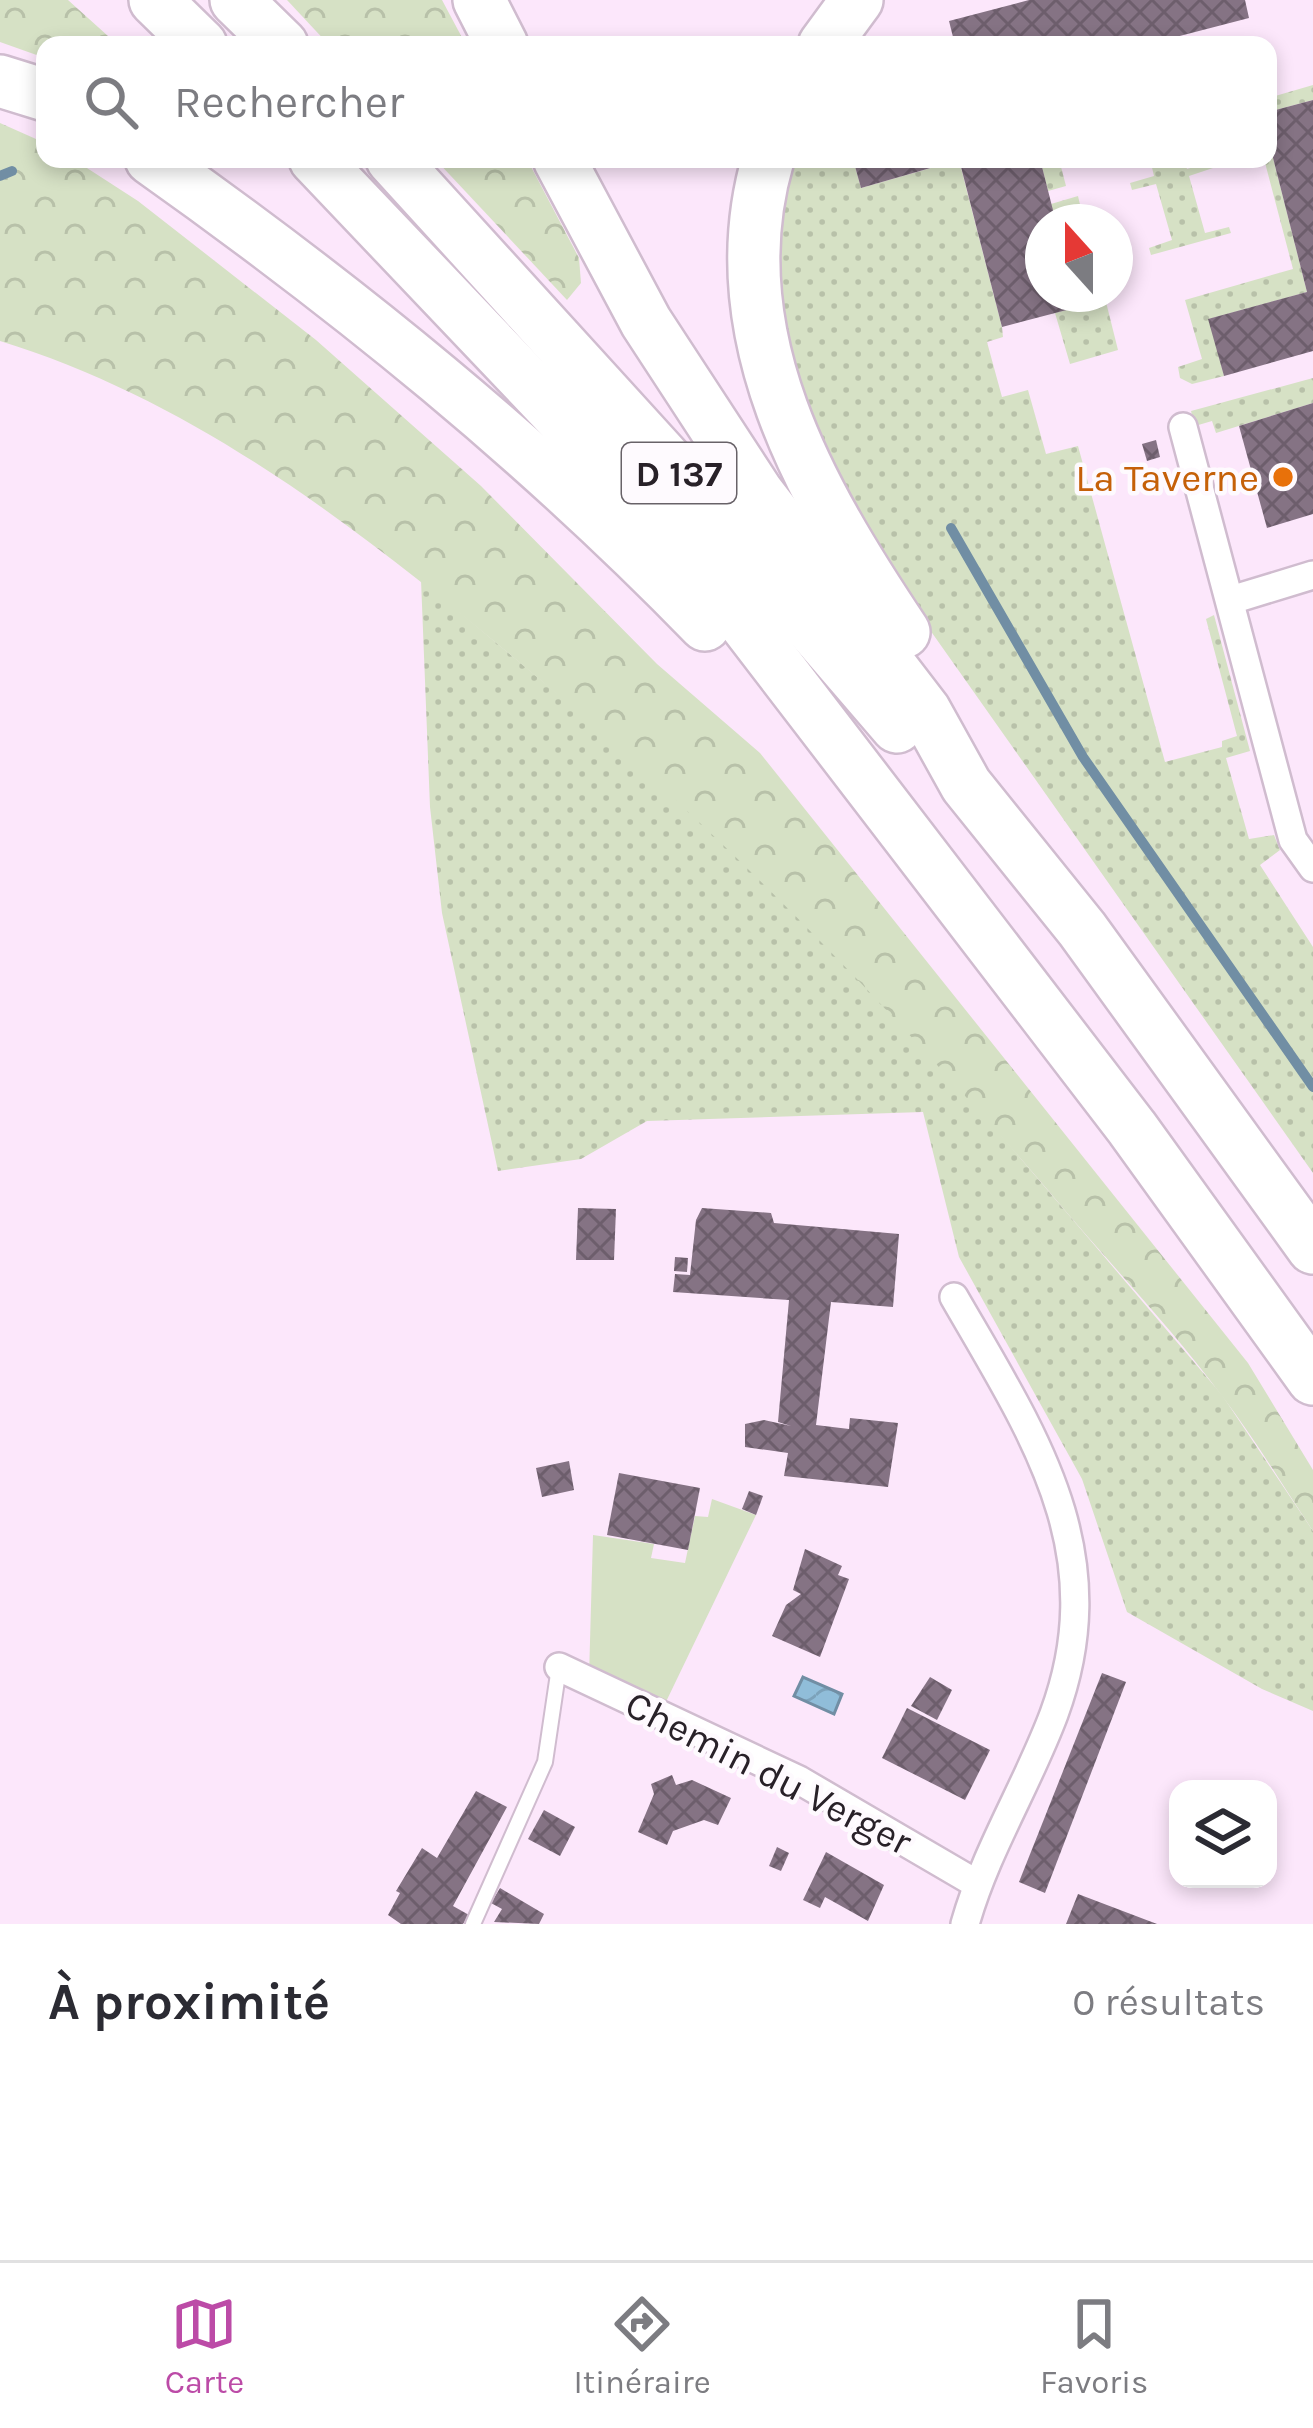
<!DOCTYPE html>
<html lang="fr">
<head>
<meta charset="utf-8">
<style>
	:root { --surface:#fff; --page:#f7f7f7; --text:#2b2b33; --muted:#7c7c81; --line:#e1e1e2; --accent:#bc4ba7 }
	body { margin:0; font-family:Karla,sans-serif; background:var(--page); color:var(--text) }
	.controls { position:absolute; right:36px; bottom:36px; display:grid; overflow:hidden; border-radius:24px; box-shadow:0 6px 18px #0003 }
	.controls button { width:108px; height:108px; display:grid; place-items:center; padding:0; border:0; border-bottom:3px solid var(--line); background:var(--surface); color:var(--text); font:60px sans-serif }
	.compass { position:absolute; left:1025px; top:204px; width:108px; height:108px; border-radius:50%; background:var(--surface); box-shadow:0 6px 18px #0003; rotate:339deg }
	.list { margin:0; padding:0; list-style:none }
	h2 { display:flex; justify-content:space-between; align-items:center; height:156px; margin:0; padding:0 48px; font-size:51px }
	h2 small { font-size:39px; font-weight:400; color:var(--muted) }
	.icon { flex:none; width:66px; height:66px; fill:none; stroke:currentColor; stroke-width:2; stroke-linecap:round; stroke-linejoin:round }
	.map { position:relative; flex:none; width:1313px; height:1924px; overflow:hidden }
	.search { position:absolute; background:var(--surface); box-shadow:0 6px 18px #0003; left:36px; right:36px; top:36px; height:132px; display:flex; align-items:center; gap:30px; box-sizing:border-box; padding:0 42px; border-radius:24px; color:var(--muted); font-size:45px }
	.sheet { height:336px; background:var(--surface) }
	nav { display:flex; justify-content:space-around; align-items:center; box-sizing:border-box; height:168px; border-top:3px solid var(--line); background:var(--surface); font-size:33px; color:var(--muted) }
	nav a { display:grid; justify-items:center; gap:6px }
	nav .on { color:var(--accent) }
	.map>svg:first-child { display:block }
	.grass { fill:url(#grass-dots) }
	.forest { fill:url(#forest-crowns) }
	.garden { fill:#d6e1c5 }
	.water { fill:url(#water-waves); stroke:#718ea4; stroke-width:3 }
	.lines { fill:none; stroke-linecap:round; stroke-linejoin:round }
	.stream { stroke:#718ea4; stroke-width:10 }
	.building { fill:url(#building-cross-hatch) }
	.lane-casing { stroke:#d0bccf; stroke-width:18 }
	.street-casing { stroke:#d0bccf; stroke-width:32 }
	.highway-casing { stroke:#d0bccf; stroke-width:56 }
	.lane { stroke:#fff; stroke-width:14 }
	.street { stroke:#fff; stroke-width:27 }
	.highway { stroke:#fff; stroke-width:51 }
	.food-dot { fill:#e8710a; stroke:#fefafe; stroke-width:4.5 }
	.labels { text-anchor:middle; stroke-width:9; stroke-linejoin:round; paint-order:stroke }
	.shield { fill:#fefafe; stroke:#686268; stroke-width:3 }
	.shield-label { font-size:36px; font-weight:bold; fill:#282128 }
	.food-label { font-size:39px; fill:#c56008; stroke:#fefafe; text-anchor:end }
	.street-label { font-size:39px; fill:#282128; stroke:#fefafe }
</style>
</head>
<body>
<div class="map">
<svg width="1313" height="1924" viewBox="0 0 1313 1924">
	<defs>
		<pattern id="grass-dots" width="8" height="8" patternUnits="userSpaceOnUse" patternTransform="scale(3)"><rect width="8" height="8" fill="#d6e1c5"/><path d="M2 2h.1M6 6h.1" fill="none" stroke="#b8c1a9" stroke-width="1.8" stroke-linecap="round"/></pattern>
		<pattern id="forest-crowns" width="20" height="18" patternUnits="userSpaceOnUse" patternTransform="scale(3)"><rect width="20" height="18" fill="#d6e1c5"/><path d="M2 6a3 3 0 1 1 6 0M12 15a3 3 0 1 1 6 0" fill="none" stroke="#b8c1a9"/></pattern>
		<pattern id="water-waves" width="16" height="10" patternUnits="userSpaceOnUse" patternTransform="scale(3)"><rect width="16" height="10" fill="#90bdd9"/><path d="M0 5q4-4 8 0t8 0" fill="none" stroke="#7ca2ba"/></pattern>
		<pattern id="building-cross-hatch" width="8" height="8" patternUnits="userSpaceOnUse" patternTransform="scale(3)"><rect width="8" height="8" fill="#857384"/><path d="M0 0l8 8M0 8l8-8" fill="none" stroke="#6d5e6c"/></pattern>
	</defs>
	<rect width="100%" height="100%" fill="#fce7fb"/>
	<g class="grass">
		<polygon points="1313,85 1313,100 1268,112 1268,98"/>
		<polygon points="1268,138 1307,292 1209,319 1224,376 1192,384 1180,378 1178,367 1202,359 1185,300 1293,269 1264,159"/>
		<polygon points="793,159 853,159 861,188 959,160 1002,327 1003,337 987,342 1002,397 1028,390 1046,454 1078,446 1165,762 1222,747 1222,741 1237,736 1206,619 1214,615 1250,751 1226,758 1249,839 1274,835 1280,850 1260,865 1313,947 1313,1173 851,518 781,363 775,222"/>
		<polygon points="1040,159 1059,159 1066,186 1048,191"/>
		<polygon points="1150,159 1184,159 1187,169 1211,162 1213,168 1189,176 1205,233 1229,227 1231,233 1151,255 1149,248 1172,240 1156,184 1132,190 1130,183 1154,176"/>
		<polygon points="1078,196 1084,222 1056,222 1051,204"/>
		<polygon points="1075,294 1104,294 1118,350 1070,364 1055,313 1078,307"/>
		<polygon points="1313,378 1313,403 1216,433 1212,421 1195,426 1191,411"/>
		<polygon points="421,580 631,755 778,894 953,1079 1222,1395 1313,1531 1313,1711 1262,1689 1127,1612 1082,1479 959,1257 923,1112 647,1121 581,1159 498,1171 442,913 430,807"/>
	</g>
	<g class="forest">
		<polygon points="0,0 68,0 118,45 45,45 45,58 0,42"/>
		<polygon points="287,0 442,0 466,45 329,45"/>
		<path d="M0,123L45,143V159H73L138,201L316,340L481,486L657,664L760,753L1248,1363L1313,1470V1531C1283,1486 1255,1439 1222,1396C1170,1326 1108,1262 1052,1195C886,1001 710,821 513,657C358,528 195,401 0,341Z"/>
		<polygon points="435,159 527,159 579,258 581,283 567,300"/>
	</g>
	<polygon class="garden" points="712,1499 756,1515 663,1708 589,1677 593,1535 654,1544 651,1558 685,1563 695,1516 708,1517"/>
	<polygon class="water" points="803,1677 842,1694 834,1714 794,1696"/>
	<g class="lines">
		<g class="stream">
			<polyline points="0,176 12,171"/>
			<polyline points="951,528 1083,757 1313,1087"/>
		</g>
	</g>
	<g class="building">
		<polygon points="1029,0 1245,0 1249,18 1145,45 943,45 954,41 949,21"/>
		<polygon points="1313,100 1313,351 1224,376 1208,319 1307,292 1268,138 1268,112"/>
		<polygon points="853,159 958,159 958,160 861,188"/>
		<polygon points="959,159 1040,159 1056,222 1043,222 1043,294 1075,294 1078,307 1002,327"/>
		<polygon points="1313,403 1313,514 1267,528 1239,426"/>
		<polygon points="1156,440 1160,457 1147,461 1142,444"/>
		<polygon points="578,1208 616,1209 614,1260 576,1260"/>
		<polygon points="702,1208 771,1213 774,1223 899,1234 893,1307 831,1302 816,1425 849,1429 850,1418 898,1423 888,1487 784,1476 788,1453 745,1447 745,1424 764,1420 791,1426 778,1422 789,1300 673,1292 675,1274 690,1275 696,1220"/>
		<polygon points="675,1257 688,1258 687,1272 674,1271"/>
		<polygon points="569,1461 574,1490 542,1497 536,1468"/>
		<polygon points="619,1473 700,1488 688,1550 607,1535"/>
		<polygon points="749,1491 763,1496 756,1515 742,1509"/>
		<polygon points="805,1549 842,1566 838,1575 849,1579 820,1657 772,1636 786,1605 801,1594 793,1590"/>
		<polygon points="1102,1673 1126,1682 1045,1893 1019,1882"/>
		<polygon points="930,1677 952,1690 937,1720 911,1706"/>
		<polygon points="907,1708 990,1750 965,1800 882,1758"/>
		<polygon points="672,1775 676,1785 692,1780 731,1798 718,1825 704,1820 673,1831 667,1845 638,1832 654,1794 651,1784"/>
		<polygon points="476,1791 507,1807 453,1906 469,1915 463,1924 401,1924 388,1915 400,1893 396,1891 422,1848 437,1858"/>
		<polygon points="544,1810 575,1827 560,1856 528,1839"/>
		<polygon points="777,1847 789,1853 781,1871 769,1866"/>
		<polygon points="826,1852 884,1885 868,1921 825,1897 820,1908 803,1900"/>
		<polygon points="500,1888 544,1914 539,1924 494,1922 502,1909 491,1903"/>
		<polygon points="1078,1894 1157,1924 1066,1924"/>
	</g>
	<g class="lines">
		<defs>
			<polyline id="lane" points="473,1924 545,1762 559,1667"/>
			<g id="street">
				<polyline points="1183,427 1293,840 1313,868"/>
				<polyline points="1231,600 1313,575"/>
				<path d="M954,1297C1033,1434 1114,1551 1054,1714C1027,1786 986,1850 965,1924"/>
				<polyline points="559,1667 799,1780 977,1884"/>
			</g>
			<g id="highway">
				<polyline points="155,0 201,45"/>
				<polyline points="236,0 282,45"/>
				<polyline points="479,0 502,45"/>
				<polyline points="824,45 857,0"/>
				<polyline points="0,81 45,95"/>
				<path d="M151,159C350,300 535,450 705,625"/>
				<polyline points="315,159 644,505 743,621 1132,1128 1313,1379"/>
				<polyline points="392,159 688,484 897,727"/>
				<polyline points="559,159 646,322 757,492 925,711 966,785 1082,929 1313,1248"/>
				<path d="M768,159C717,333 811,493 904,632"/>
			</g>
		</defs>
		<use href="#lane" class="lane-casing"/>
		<use href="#street" class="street-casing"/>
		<use href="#highway" class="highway-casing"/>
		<use href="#lane" class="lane"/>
		<use href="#street" class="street"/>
		<use href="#highway" class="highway"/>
	</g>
	<circle class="food-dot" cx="1283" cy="477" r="12"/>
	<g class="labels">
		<rect class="shield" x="622" y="443" width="114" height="60" rx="9"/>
		<g class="shield-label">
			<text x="679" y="486">D 137</text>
		</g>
		<g class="food-label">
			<text x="1259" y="491">La Taverne</text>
		</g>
		<g class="street-label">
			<text transform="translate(769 1772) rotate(27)" y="14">Chemin du Verger</text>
		</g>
	</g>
</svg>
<div class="controls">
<button><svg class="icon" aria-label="layers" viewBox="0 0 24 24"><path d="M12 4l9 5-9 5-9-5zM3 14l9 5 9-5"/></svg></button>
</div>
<svg class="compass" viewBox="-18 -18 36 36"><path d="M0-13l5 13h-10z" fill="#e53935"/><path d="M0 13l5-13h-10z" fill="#7c7c81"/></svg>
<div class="search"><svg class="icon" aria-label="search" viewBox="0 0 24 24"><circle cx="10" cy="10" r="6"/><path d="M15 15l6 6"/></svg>Rechercher</div>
</div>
<section class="sheet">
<h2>À proximité<small>0 résultats</small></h2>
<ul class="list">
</ul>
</section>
<nav>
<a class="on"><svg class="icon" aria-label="map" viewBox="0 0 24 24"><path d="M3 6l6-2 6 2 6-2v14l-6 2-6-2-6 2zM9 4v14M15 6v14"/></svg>Carte</a>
<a><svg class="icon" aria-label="directions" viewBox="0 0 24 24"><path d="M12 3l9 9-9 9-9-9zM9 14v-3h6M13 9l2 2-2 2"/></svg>Itinéraire</a>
<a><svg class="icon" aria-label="saved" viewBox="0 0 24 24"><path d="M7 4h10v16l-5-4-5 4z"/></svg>Favoris</a>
</nav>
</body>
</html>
